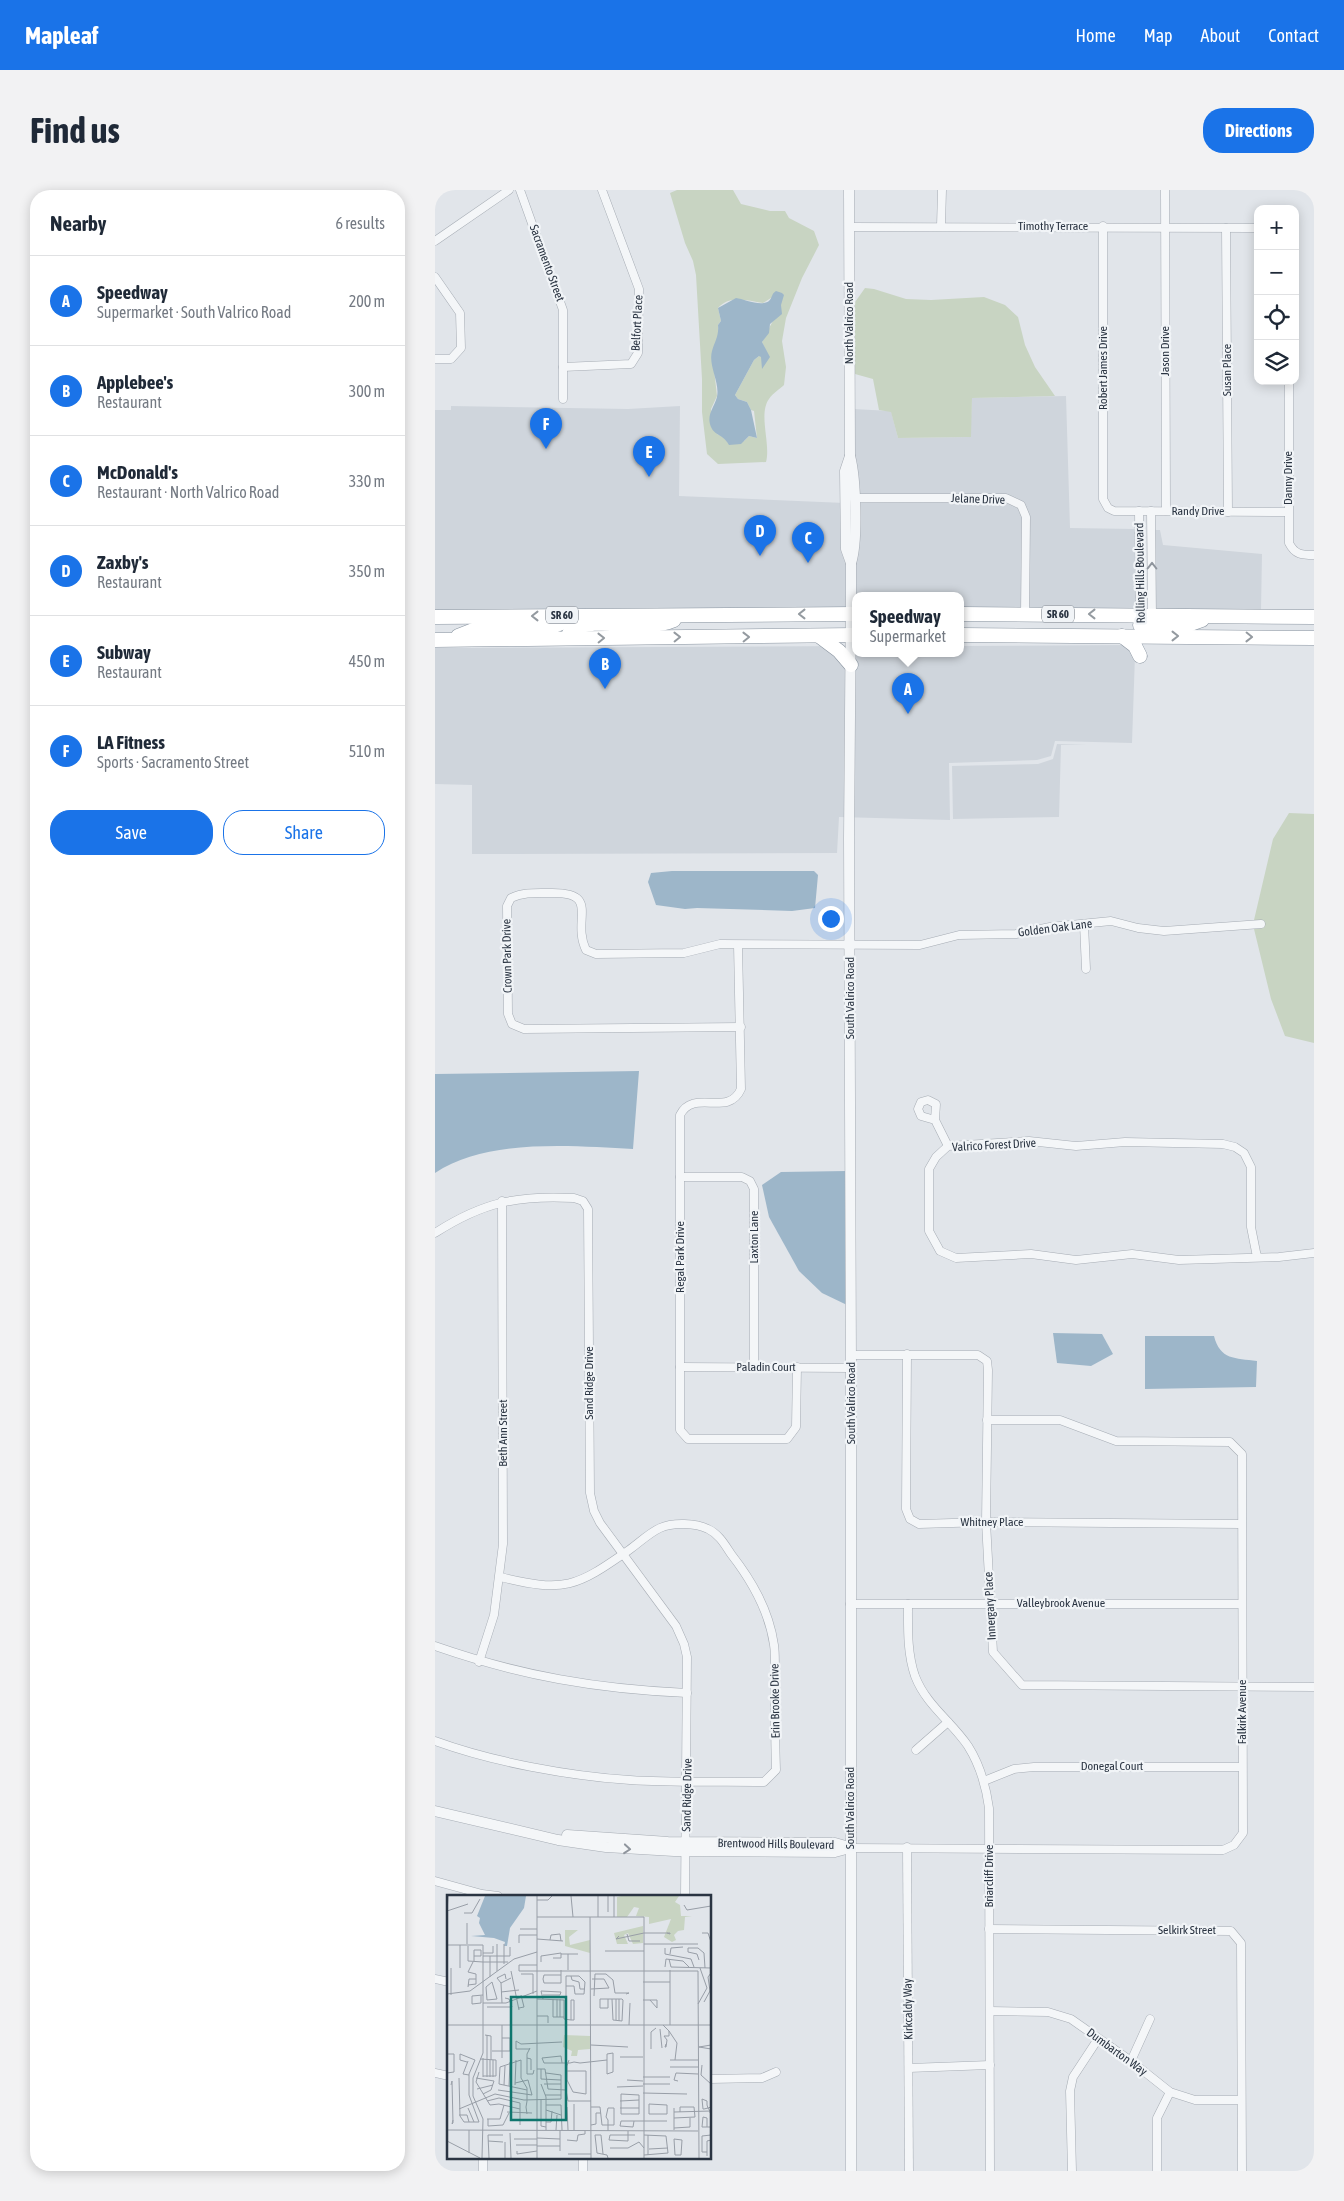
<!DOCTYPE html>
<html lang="en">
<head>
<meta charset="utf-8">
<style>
	:root { --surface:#fff; --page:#f2f2f3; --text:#1f2937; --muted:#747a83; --line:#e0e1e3; --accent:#1a73e8 }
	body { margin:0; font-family:"Asap Condensed",sans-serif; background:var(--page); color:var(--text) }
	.controls { position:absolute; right:15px; top:15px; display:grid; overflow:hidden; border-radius:10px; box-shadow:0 2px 12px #0003 }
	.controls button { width:45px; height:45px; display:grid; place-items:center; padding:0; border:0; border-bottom:1px solid var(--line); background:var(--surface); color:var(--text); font:25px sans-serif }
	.you { position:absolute; left:395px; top:728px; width:18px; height:18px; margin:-12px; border:4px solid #fff; border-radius:50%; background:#1a73e8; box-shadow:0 0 0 8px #1a73e833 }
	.badge { display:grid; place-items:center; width:32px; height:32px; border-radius:50%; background:var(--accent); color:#fff; font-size:16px; font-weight:700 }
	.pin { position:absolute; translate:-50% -41px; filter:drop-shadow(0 1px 2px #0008) }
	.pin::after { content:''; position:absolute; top:26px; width:18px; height:15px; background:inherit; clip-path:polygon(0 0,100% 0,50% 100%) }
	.popup { position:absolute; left:417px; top:402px; width:112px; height:65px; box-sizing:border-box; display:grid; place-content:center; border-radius:10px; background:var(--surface); filter:drop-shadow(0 1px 4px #0005); font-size:16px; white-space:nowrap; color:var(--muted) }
	.popup b { font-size:19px; color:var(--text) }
	.popup::after { content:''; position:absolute; left:50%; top:100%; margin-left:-10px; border:10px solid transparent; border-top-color:var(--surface) }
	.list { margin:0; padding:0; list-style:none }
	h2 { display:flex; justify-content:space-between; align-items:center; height:65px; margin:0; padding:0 20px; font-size:21px }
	h2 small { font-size:16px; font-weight:400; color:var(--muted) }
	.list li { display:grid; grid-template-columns:32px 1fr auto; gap:15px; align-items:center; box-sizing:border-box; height:90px; padding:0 20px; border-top:1px solid var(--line) }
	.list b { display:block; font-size:19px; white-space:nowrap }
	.list p { margin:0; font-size:16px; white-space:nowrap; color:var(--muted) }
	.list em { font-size:16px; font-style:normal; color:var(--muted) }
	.actions { display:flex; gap:10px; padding:15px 20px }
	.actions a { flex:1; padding:11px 0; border:1px solid var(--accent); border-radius:20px; text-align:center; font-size:18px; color:var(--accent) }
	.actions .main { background:var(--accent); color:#fff }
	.icon { flex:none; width:28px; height:28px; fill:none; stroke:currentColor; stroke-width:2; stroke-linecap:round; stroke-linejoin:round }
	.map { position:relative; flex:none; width:879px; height:1981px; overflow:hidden; border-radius:20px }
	header { display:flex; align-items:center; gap:30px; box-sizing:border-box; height:70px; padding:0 25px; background:var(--accent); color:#fff }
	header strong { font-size:24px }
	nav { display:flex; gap:28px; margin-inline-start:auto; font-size:18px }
	.intro { display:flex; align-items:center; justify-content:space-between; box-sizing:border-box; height:120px; padding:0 30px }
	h1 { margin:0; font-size:35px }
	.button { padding:12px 22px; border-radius:20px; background:var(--accent); color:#fff; font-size:18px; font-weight:700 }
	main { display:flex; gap:30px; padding:0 30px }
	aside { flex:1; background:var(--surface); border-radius:20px; box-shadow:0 2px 12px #0003 }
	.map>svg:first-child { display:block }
	.built { fill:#cfd5dc }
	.green { fill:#c8d4c2; fill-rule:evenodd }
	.water { fill:#9db6c9 }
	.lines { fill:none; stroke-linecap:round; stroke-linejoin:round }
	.minor-casing { stroke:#a6acb4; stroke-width:9 }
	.tertiary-casing { stroke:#a6acb4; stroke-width:11 }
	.trunk-casing { stroke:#8994a0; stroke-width:15 }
	.minor { stroke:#f4f6f8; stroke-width:8 }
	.tertiary { stroke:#f4f6f8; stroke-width:10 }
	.trunk { stroke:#fff; stroke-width:14 }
	.oneway { stroke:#8f959d }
	.oneway2 { stroke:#949aa0 }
	.labels { text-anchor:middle; stroke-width:4.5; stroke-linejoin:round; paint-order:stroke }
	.shield { fill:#f1f4f7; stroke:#666e78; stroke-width:1 }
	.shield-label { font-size:11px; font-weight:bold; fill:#2a3442 }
	.street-label { font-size:12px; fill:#2a3442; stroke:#f1f4f7 }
	.inset-road { fill:none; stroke:#989ea7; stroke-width:1 }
	.view { fill:#0f766e; fill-opacity:0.15; stroke:#0f766e; stroke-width:2.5 }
	.inset-edge { fill:none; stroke:#2a3442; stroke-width:2.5 }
</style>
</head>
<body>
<header>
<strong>Mapleaf</strong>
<nav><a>Home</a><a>Map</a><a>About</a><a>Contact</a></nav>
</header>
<div class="intro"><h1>Find us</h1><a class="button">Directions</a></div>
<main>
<aside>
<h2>Nearby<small>6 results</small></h2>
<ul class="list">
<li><span class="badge">A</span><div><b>Speedway</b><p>Supermarket · South Valrico Road</p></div><em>200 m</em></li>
<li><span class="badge">B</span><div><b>Applebee's</b><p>Restaurant</p></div><em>300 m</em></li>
<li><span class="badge">C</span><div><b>McDonald's</b><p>Restaurant · North Valrico Road</p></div><em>330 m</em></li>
<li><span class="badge">D</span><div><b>Zaxby's</b><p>Restaurant</p></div><em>350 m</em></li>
<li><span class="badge">E</span><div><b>Subway</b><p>Restaurant</p></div><em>450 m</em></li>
<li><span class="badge">F</span><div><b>LA Fitness</b><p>Sports · Sacramento Street</p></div><em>510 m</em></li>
</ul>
<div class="actions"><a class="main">Save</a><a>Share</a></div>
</aside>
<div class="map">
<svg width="879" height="1981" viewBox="0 0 879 1981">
	<rect width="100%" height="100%" fill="#e1e5ea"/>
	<g class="built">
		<polygon points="631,206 635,338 700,339 702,420 593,420 589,313 572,304 418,304 418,219 456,221 463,248 535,247 537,208"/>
		<polygon points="16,216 193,219 245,216 244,306 410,313 412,420 0,422 0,220 16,220"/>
		<polygon points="570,312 583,318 587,328 586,420 526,420 526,405 420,405 418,313"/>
		<polygon points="720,340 725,340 728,355 827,364 826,420 721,420"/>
		<polygon points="691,455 700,465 697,553 620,551 616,566 602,570 514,573 515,630 404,627 402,663 37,664 37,595 0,594 0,458 420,456 420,463 526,463 526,456"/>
		<polygon points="622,554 652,555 626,555 624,627 518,629 517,576 603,574 618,569"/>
	</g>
	<g class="green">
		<path d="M242,0H298L306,14L335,21H350L354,28L379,41L384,55L367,88L351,128L347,151L351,177L349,195C345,199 338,203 334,209C323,224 336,254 331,272L283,274L272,264L267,222V189L261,85L258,71L250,53L235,3ZM336,108L341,127C334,135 333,144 327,152L334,167L324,166L319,170L300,205L303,209L312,212L316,220L319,221L322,248L314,246L309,251L293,253L289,247L282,244L276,219L282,206L277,162L283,149V135L286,131L283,118C295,104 313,111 328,113Z"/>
		<polygon points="430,98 439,99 471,109 496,110 549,107 570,115 583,127 590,155 600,177 620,206 537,208 536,247 463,248 456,222 444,220 438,189 420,184 418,115"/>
		<polygon points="854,623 879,624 879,853 850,846 836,809 819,739 829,738 829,730 819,730 838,649"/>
	</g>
	<g class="water">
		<path d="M341,101L347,103L349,105L346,115L347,124L335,134L334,143L327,152L335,167L327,179L326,167L324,166L319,170L300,205L303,209L312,212L316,220L322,248L314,246L306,254L294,255C288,244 280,246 276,237C271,225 279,218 282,207C285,192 273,176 277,161C280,151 284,146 283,135L286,131L283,118L301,108C309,109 326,117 334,111C338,107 336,104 341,101Z"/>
		<polygon points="237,681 379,681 383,685 380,718 357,721 262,718 250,719 221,715 213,692 216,683"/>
		<path d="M204,881L198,959C138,956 52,948 0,983V884Z"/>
		<polygon points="412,981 412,1115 387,1103 364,1081 334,1027 327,995 346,982"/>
		<polygon points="618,1143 667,1144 678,1164 656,1176 622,1173"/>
		<path d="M710,1146H779C785,1170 800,1168 822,1171L821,1197L710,1199Z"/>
	</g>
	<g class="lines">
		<defs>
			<g id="minor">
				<polyline points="85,0 128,120 128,209"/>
				<polyline points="730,0 731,321"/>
				<polyline points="506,36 507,0"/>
				<polyline points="668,36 668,309 673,318 679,321 853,322"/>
				<polyline points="414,37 823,38"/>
				<polyline points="791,38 793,322"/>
				<polyline points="0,51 74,0"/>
				<polyline points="0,87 25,123 26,158 16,169 0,169"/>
				<polyline points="128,177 196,174 203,163 204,99 167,0"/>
				<path d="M854,191V353C860,365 867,365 879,365"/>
				<polyline points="419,308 571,308 586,315 591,327 590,424"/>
				<polyline points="704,321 705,429"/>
				<polyline points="716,321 717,429"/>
				<polyline points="649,734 651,779"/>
				<path d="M303,755L306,899C293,928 259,898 245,925V1240L253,1249H352L361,1237L362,1177"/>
				<path d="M306,837L89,839L77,834L73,824L72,716L76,708C88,702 101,703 115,703C167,702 136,729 151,760L161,764L249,763L285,754L485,755L524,745L581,744L615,737L676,731L703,738L729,741L826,734"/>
				<polyline points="500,930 486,926 483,919 486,912 493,910 501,914 500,930 513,956"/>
				<polyline points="245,987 307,987 315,991 319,999 319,1176"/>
				<path d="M0,1043C48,1012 83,1005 139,1008L148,1011L153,1019L155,1303L159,1321L165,1333L241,1436L249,1454L252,1467L250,1706"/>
				<polyline points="822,1067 816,1037 816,977 809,963 800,957 788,954 690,952 641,956 594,951 513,956 501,967 494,979 494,1041 505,1061 521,1068 596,1064 641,1070 697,1064 744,1070 844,1067 879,1063"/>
				<polyline points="472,1164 471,1319 475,1329 484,1334 551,1332 806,1334"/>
				<polyline points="416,1165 543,1165 552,1171 553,1180 551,1332 558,1462 587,1495 879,1497"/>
				<polyline points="245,1177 416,1178"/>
				<polyline points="415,1414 806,1414"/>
				<path d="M473,1414C473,1438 472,1463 480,1486C491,1515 517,1532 533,1556C545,1575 551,1596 554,1618L555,1981"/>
				<path d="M0,1456C86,1486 162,1499 252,1503"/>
				<polyline points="44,1472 59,1425 68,1354 67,1011"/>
				<path d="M0,1551C58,1572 133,1586 195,1590C239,1593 284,1591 329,1592L341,1580C340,1552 340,1524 340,1497C339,1483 341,1468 339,1455C334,1420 317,1391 296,1364C290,1355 284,1344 273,1339C261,1333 238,1332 225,1338C214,1343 204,1353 194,1360C141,1397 130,1403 65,1387"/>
				<polyline points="481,1560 513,1532"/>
				<polyline points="549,1591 579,1579 599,1577 807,1577"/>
				<polyline points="472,1657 474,1981"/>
				<polyline points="415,1658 788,1660 799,1655 808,1643 807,1264 795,1252 681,1251 625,1230 552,1230"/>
				<polyline points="0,1691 47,1704 63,1706"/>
				<polyline points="554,1739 796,1741 806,1753 807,1981"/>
				<polyline points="0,1789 14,1792"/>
				<polyline points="555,1821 613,1822 636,1829 696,1871 735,1902 760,1910 806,1910"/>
				<polyline points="696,1871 715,1829"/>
				<polyline points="474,1878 555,1875"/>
				<polyline points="0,1883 14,1886"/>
				<polyline points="275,1889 327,1888 341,1882"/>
				<polyline points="48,1967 48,1981"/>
				<polyline points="148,1981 148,1967"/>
				<polyline points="637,1981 635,1901 638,1887 663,1849"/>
				<polyline points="722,1981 722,1928 735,1902"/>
			</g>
			<g id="tertiary">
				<path d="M414,0L415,266C421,289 423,351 416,373"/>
				<polyline points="415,266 410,281 411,359 416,373 416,405 414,648 416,1178 416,1981"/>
				<polyline points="0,1621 123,1650 171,1657 239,1661 400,1662 415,1658"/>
				<polyline points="132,1645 233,1652 400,1653 414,1657"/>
			</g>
			<g id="trunk">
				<polyline points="526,424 879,427"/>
				<polyline points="0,427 420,424"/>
				<polyline points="705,435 753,435 767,430"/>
				<polyline points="526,445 879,448"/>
				<polyline points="23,446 46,437 114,438 129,432 132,425"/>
				<polyline points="384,446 404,461 416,475"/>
				<polyline points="687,446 700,456 705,466"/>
				<path d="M132,448L136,440C161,425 209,443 239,430"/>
				<polyline points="0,450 420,445"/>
			</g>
		</defs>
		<use href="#minor" class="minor-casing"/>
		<use href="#tertiary" class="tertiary-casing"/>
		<use href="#trunk" class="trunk-casing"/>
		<use href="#minor" class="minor"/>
		<use href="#tertiary" class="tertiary"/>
		<use href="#trunk" class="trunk"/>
	</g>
	<defs><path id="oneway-chevron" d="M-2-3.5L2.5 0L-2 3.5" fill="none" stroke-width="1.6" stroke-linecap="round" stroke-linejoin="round" transform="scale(1.25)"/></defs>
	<g class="oneway">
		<use href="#oneway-chevron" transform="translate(717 376) rotate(-90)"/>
		<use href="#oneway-chevron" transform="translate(192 1659) rotate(5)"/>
	</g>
	<g class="oneway2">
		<use href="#oneway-chevron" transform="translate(367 424) rotate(-180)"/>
		<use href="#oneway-chevron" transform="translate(657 424) rotate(180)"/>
		<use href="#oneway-chevron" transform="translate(100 426) rotate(180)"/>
		<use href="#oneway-chevron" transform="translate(740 446)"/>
		<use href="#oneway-chevron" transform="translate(242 447) rotate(-1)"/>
		<use href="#oneway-chevron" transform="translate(311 447) rotate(-1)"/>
		<use href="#oneway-chevron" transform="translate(814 447) rotate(1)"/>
		<use href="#oneway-chevron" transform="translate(166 448) rotate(-1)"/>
	</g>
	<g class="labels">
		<g class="shield">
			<rect x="607" y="415.5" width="32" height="17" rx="4"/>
			<rect x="111" y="416.5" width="32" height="17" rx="4"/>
		</g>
		<g class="shield-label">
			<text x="623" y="428">SR 60</text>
			<text x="127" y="429">SR 60</text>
		</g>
		<g class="street-label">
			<text x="618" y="40">Timothy Terrace</text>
			<text transform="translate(112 73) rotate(70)" y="4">Sacramento Street</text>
			<text transform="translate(202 133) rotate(-87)" y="4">Belfort Place</text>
			<text transform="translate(414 133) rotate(-90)" y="4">North Valrico Road</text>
			<text transform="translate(730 161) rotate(-90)" y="4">Jason Drive</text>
			<text transform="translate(668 178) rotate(-90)" y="4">Robert James Drive</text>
			<text transform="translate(792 180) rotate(-90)" y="4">Susan Place</text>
			<text transform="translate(853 288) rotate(-90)" y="4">Danny Drive</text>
			<text transform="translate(543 309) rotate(2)" y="4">Jelane Drive</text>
			<text x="763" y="325">Randy Drive</text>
			<text transform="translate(705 383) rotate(-91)" y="4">Rolling Hills Boulevard</text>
			<text transform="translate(620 738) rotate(-7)" y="4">Golden Oak Lane</text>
			<text transform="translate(72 766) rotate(-91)" y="4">Crown Park Drive</text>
			<text transform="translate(415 808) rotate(-90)" y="4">South Valrico Road</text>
			<text transform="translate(559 955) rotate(-3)" y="4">Valrico Forest Drive</text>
			<text transform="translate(319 1047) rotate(-90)" y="4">Laxton Lane</text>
			<text transform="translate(245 1067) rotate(-90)" y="4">Regal Park Drive</text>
			<text x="331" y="1181">Paladin Court</text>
			<text transform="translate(154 1193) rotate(-90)" y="4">Sand Ridge Drive</text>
			<text transform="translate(416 1213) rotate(-90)" y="4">South Valrico Road</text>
			<text transform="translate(68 1243) rotate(-90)" y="4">Beth Ann Street</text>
			<text x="557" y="1336">Whitney Place</text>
			<text x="626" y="1417">Valleybrook Avenue</text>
			<text transform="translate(555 1416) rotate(-93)" y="4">Innergary Place</text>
			<text transform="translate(340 1511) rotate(-91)" y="4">Erin Brooke Drive</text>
			<text transform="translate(807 1522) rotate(-90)" y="4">Falkirk Avenue</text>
			<text x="677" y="1580">Donegal Court</text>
			<text transform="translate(252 1605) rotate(-89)" y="4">Sand Ridge Drive</text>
			<text transform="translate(415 1618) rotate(-90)" y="4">South Valrico Road</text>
			<text transform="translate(341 1654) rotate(1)" y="4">Brentwood Hills Boulevard</text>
			<text transform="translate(554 1686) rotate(-90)" y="4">Briarcliff Drive</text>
			<text x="752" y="1744">Selkirk Street</text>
			<text transform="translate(473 1819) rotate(-91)" y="4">Kirkcaldy Way</text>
			<text transform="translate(682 1862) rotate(36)" y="4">Dumbarton Way</text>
		</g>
	</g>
	<g transform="translate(12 1705)">
		<rect width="264" height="264" fill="#e1e5ea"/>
		<path d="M174,1H232L228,7L233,10L234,21H245L238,22L237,35L231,36L227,40L229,45L225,47L217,42L224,24L202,29V22L189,21L192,13L187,12L180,22H170V2ZM196,31V48L186,49L181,38L177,40L181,49H170L167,38ZM118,35H131L122,42L123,50L143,45V58L118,51ZM117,140L143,141V154L131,155L130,161H124L125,156L116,152Z" fill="#c8d4c2"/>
		<path d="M38,1H79L77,13L63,33L60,51H57L58,47L47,43L24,41L38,40L32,28L33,23L30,21Z" fill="#9db6c9"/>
		<path class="inset-road" d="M90,1V263M124,1L126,22M90,5H101L105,1M237,10L240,15L264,11M0,16L21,9M161,17V1M17,18H25L33,4M0,19L1,1M90,22H197V263M143,22L144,263M151,22V1M167,22V1M73,34H90M197,38H223V39L220,38M255,38H261L264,47M180,39L182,46H193M172,41L169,44L197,38M90,44L116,46M103,45L104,40L113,39L114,46M72,48V40H90M20,49V28M50,49V76M57,49V69M197,49H251M0,50H36V158L26,183V201L36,224L35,263M21,51V66L36,67M218,53V59L244,64L247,72M158,56H197M36,58H46V51M114,59H131M223,59L224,53L236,52M27,61H34V55H27V67M36,61H63V52M222,64L224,72L264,73M252,65L250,59L241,57V53H251L257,58L258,73M36,67H61M94,67V61L114,58V63H106M90,70H72V76H251L252,263M218,72L219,64L236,66L242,72M4,73V100M13,73V50M121,75V59M223,75V130M64,76L72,115M74,79H86V99M124,81L125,85L132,87L133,94H138M43,82V61M96,84L97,88H114V75M96,84L97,80H114M145,84H157L162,93M45,87L50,104L40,105L39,92ZM196,87H223M54,88L50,83L58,79L59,84M21,90L29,89V79L21,77L26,67M21,92L22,84H29M144,94L162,93M54,97L72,95M0,99L23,96L67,64L90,57M34,101V108L25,109V101L36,100M147,101L148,79H159L166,85L168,98H182L179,99M119,102V81H132L138,87L137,99H128L127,91H119M90,104L117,105V124L124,125M96,104L94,96L114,97L113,100H96M106,104V122H117M110,104V122M113,104V122M161,104V113H153V104H175L176,105L175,126L166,125L165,104M172,104V126M124,105H127V125H124ZM196,105H203L210,113V105H203M257,107L263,96L261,82L264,78M36,108H59L90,96M55,108L54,88L64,83M251,109L260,93L253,73M40,112H65L62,104L58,103M72,113L77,112L74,100M90,121H101V128M169,125V104M0,130H264M182,130L183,108M216,130L222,136V141H217L220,145L219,152H218L219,149M213,134L215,153M222,136L230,148L228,165M38,140L44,141V165M144,150L181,152M264,150L252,152L264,154M83,153L80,159V179H86L87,175M83,154H69V146L74,149L115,147M204,154V137L209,133M45,156H63V143H55M166,158V177L160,179V159ZM0,159H7V177L0,178M173,162H196M36,163V182M55,163V130M80,163L84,164V175M33,164L49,165V181H36M43,165V182M46,165V182M223,165H251M21,166L16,179L22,180M115,168L114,161L95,163L97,168H123L127,167L133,168L160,165M255,170L254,180L264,189M223,172H251M90,174H98L101,194L119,195L121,206H144M94,174V184L114,185M120,176H139V199L126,197L120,185V171L122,165M32,177L29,187L43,210L52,209L73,214M40,182V140M196,182H223M12,183L13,221L17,227H32L22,200V179L28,165L13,159V165L20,167M29,183L47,186L44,195L36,199M180,185L196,186M231,186L227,185L229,178L251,179M94,189L99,202V235M97,189H114M196,189H223M4,190L5,186L6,228L5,229L6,225M57,190L58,171M68,190L69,165M62,191L63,167M170,192L196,191M30,194L46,190M51,195L85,200L81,185L68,188M196,198L240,199M174,199L192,200V219H174ZM98,200H114M94,204V231L99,232M40,206L52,203L73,208V230M173,206L192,205M127,209V235M202,209L220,210V219H202ZM99,210H114L115,235M120,212L121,235M144,212H153L155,230H167V213H161L159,222L161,225V236M21,213L27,227M173,213H192M12,214L48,199L77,205L114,204V180L99,178M99,215L114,220M60,217L85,218M227,217L264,216M264,218H263V216L261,213L260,210V206L255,204L256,214H257L261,213L264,212M80,219L79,212L80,206V193L74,183V165L53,172L52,189L80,195M12,220H20L22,227M227,223L248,222L247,212H233V217M40,224H53L57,210M41,224V231L56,230L62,218M187,226L186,232L173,231L174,226ZM187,226H220M99,227H104L105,216M144,230L149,229V218H154M260,232V223L256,222L255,232H264M227,233L243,232V223M0,235L251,236M109,235L110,220M227,235V213M181,236V246L162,245L163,240H188M63,238L64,263M197,240L219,241L221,258L197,260M201,240V260M90,243L113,244M67,244H90M227,244L235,245L234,260H228ZM120,245L130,246L131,240L138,239V236M0,246L33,263M41,246L56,247M69,250H90M90,251H113M163,253H181L192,247L197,253M202,254L221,253M70,256V259L90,256M113,256V235M260,257H255V241L264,240M22,258V235M121,259H144M156,259L154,240H148L150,258L160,260L161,263M260,261V246L264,245M42,263L41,240H56M58,263V247"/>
		<path class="view" d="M64,102H119V225H64Z"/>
		<rect width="264" height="264" class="inset-edge"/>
	</g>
</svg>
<div class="controls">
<button>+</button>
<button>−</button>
<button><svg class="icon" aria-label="locate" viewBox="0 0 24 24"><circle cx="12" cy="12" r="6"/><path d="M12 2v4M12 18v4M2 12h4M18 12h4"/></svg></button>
<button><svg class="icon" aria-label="layers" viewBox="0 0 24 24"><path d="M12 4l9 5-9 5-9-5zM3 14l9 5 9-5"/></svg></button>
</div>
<div class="you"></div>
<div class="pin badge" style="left:473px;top:524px">A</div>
<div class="popup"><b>Speedway</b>Supermarket</div>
<div class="pin badge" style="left:170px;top:499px">B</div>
<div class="pin badge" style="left:373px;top:373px">C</div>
<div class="pin badge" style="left:325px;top:366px">D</div>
<div class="pin badge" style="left:214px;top:287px">E</div>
<div class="pin badge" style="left:111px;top:259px">F</div>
</div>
</main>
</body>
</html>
